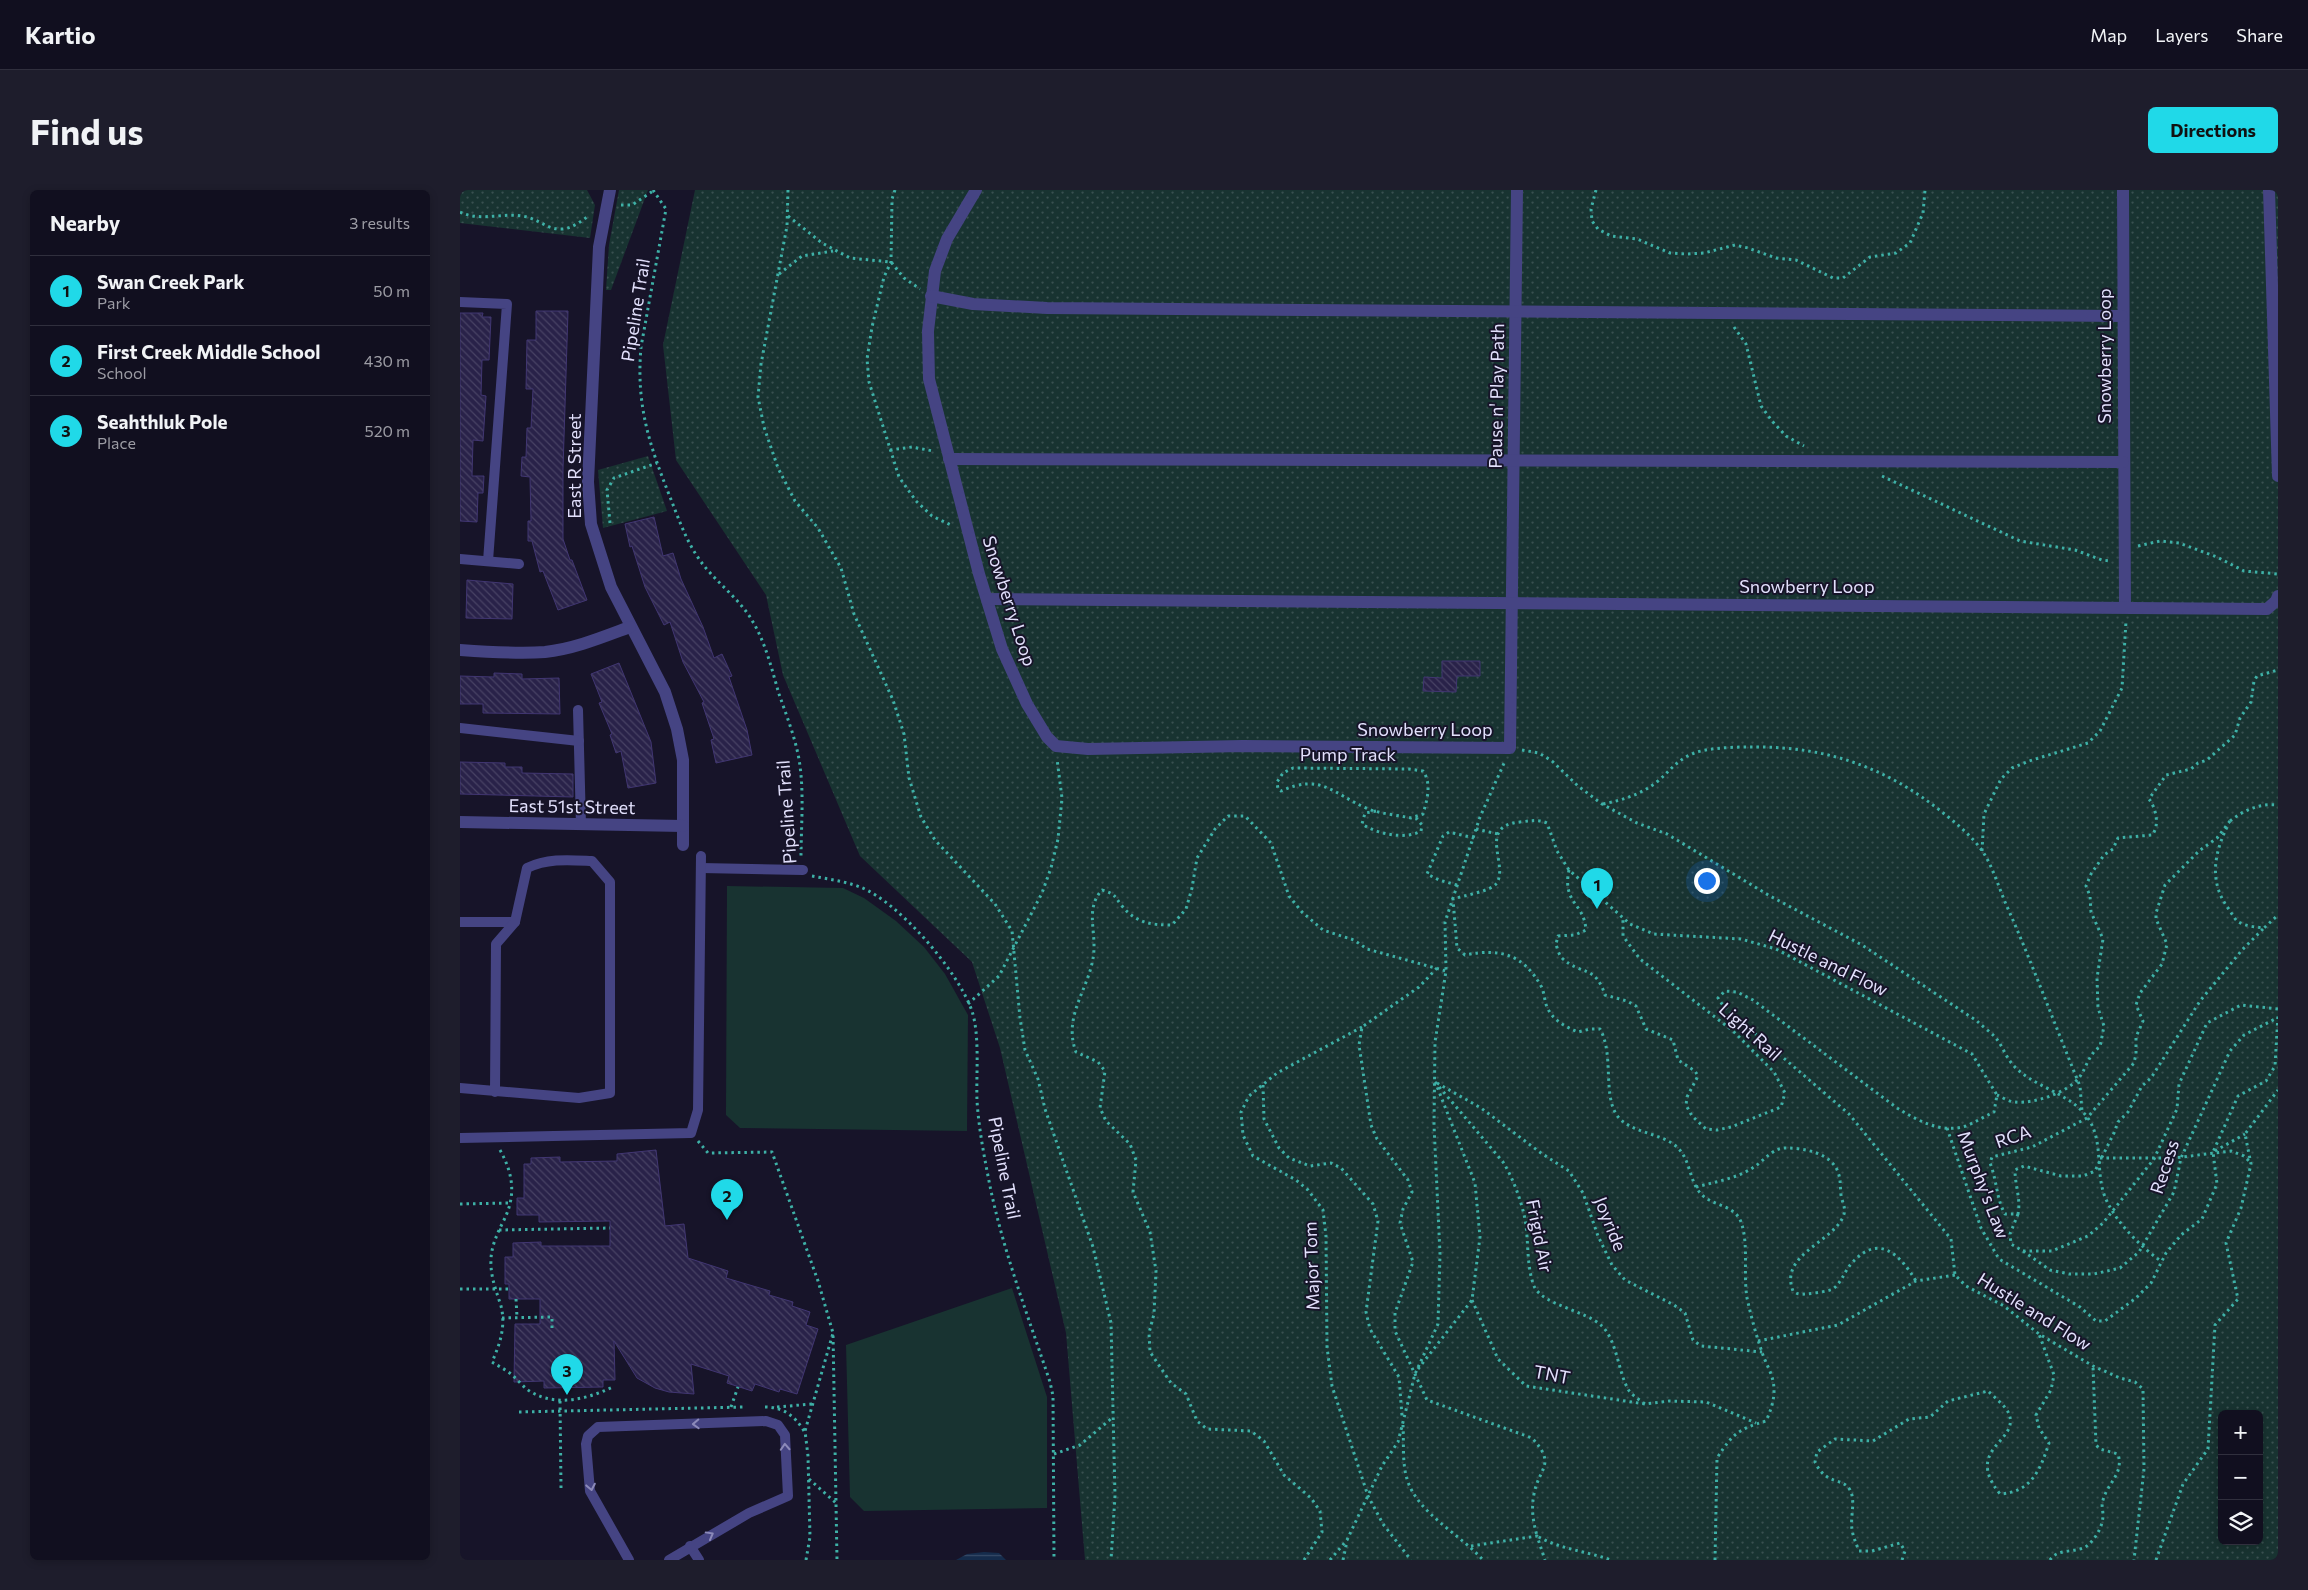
<!DOCTYPE html>
<html lang="en">
<head>
<meta charset="utf-8">
<style>
	:root { --surface:#110f1f; --page:#1e1d2c; --text:#f1f3f6; --muted:#9c9ca4; --line:#302f3d; --accent:#20d9e8 }
	body { margin:0; font-family:Commissioner,sans-serif; background:var(--page); color:var(--text) }
	.controls { position:absolute; right:15px; bottom:15px; display:grid; overflow:hidden; border-radius:8px; box-shadow:0 2px 8px #0003 }
	.controls button { width:45px; height:45px; display:grid; place-items:center; padding:0; border:0; border-bottom:1px solid var(--line); background:var(--surface); color:var(--text); font:25px sans-serif }
	.you { position:absolute; left:1246px; top:690px; width:18px; height:18px; margin:-12px; border:4px solid #fff; border-radius:50%; background:#1a73e8; box-shadow:0 0 0 8px #1a73e833 }
	.badge { display:grid; place-items:center; width:32px; height:32px; border-radius:50%; background:var(--accent); color:#111; font-size:16px; font-weight:700 }
	.pin { position:absolute; translate:-50% -41px; filter:drop-shadow(0 1px 2px #0008) }
	.pin::after { content:''; position:absolute; top:26px; width:18px; height:15px; background:inherit; clip-path:polygon(0 0,100% 0,50% 100%) }
	.list { margin:0; padding:0; list-style:none }
	h2 { display:flex; justify-content:space-between; align-items:center; height:65px; margin:0; padding:0 20px; font-size:21px }
	h2 small { font-size:16px; font-weight:400; color:var(--muted) }
	.list li { display:grid; grid-template-columns:32px 1fr auto; gap:15px; align-items:center; box-sizing:border-box; height:70px; padding:0 20px; border-top:1px solid var(--line) }
	.list b { display:block; font-size:19px; white-space:nowrap }
	.list p { margin:0; font-size:16px; white-space:nowrap; color:var(--muted) }
	.list em { font-size:16px; font-style:normal; color:var(--muted) }
	.icon { flex:none; width:28px; height:28px; fill:none; stroke:currentColor; stroke-width:2; stroke-linecap:round; stroke-linejoin:round }
	.map { position:relative; flex:none; width:1818px; height:1370px; overflow:hidden; border-radius:8px }
	header { display:flex; align-items:center; gap:30px; box-sizing:border-box; height:70px; padding:0 25px; background:var(--surface); border-bottom:1px solid var(--line) }
	header strong { font-size:24px }
	nav { display:flex; gap:28px; margin-inline-start:auto; font-size:18px }
	.intro { display:flex; align-items:center; justify-content:space-between; box-sizing:border-box; height:120px; padding:0 30px }
	h1 { margin:0; font-size:35px }
	.button { padding:12px 22px; border-radius:8px; background:var(--accent); color:#111; font-size:18px; font-weight:700 }
	main { display:flex; gap:30px; padding:0 30px }
	aside { flex:1; background:var(--surface); border-radius:8px; box-shadow:0 2px 8px #0003 }
	.map>svg:first-child { display:block }
	.park { fill:url(#park-dots); fill-rule:evenodd }
	.garden { fill:#183331 }
	.water { fill:url(#water-rules) }
	.building { fill:url(#building-back-hatch); stroke:#413672 }
	.lines { fill:none; stroke-linecap:round; stroke-linejoin:round }
	.path { stroke:#3eb1a7; stroke-width:3; stroke-dasharray:2.5 4; stroke-linecap:butt }
	.lane { stroke:#454483; stroke-width:10 }
	.street { stroke:#454483; stroke-width:12 }
	.oneway { stroke:#8c8ab9 }
	.labels { text-anchor:middle; stroke-width:4; stroke-linejoin:round; paint-order:stroke }
	.street-label { font-size:18px; fill:#e2e0fc; stroke:#171429 }
</style>
</head>
<body>
<header>
<strong>Kartio</strong>
<nav><a>Map</a><a>Layers</a><a>Share</a></nav>
</header>
<div class="intro"><h1>Find us</h1><a class="button">Directions</a></div>
<main>
<aside>
<h2>Nearby<small>3 results</small></h2>
<ul class="list">
<li><span class="badge">1</span><div><b>Swan Creek Park</b><p>Park</p></div><em>50 m</em></li>
<li><span class="badge">2</span><div><b>First Creek Middle School</b><p>School</p></div><em>430 m</em></li>
<li><span class="badge">3</span><div><b>Seahthluk Pole</b><p>Place</p></div><em>520 m</em></li>
</ul>
</aside>
<div class="map">
<svg width="1818" height="1370" viewBox="0 0 1818 1370">
	<defs>
		<pattern id="park-dots" width="8" height="8" patternUnits="userSpaceOnUse" patternTransform="scale(1.25)"><rect width="8" height="8" fill="#183331"/><path d="M2 2h.1M6 6h.1" fill="none" stroke="#395050" stroke-width="1.8" stroke-linecap="round"/></pattern>
		<pattern id="water-rules" width="6" height="5" patternUnits="userSpaceOnUse" patternTransform="scale(1.25)"><rect width="6" height="5" fill="#152c4c"/><path d="M0 2.5h6" fill="none" stroke="#374a67"/></pattern>
		<pattern id="building-back-hatch" width="6" height="6" patternUnits="userSpaceOnUse" patternTransform="scale(1.25)"><rect width="6" height="6" fill="#292249"/><path d="M-1 5l2 2M0 0l6 6M5-1l2 2" fill="none" stroke="#484264"/></pattern>
	</defs>
	<rect width="100%" height="100%" fill="#171429"/>
	<g class="park">
		<polygon points="0,0 127,0 135,15 130,48 0,33"/>
		<polygon points="159,0 188,0 151,100 146,100 149,55"/>
		<path d="M235,0H1818V1370H625L606,1143L540,858L512,772L400,666L323,485L306,405L216,270L203,155ZM1762,1224H1799V1351H1762Z"/>
		<polygon points="188,266 207,321 143,338 138,280"/>
	</g>
	<g class="garden">
		<polygon points="267,696 383,698 404,708 436,731 464,757 485,784 508,825 507,941 280,938 266,925"/>
		<polygon points="552,1098 587,1207 587,1318 404,1321 390,1307 386,1155"/>
	</g>
	<polygon class="water" points="524,1362 539,1363 546,1370 496,1370 507,1364"/>
	<g class="building">
		<polygon points="76,121 108,121 103,279 103,349 110,370 112,370 127,410 98,420 83,381 80,382 72,351 68,351 68,331 71,331 70,287 61,286 62,267 66,267 67,238 71,238 73,199 66,199 67,150 76,150"/>
		<polygon points="0,123 23,123 22,127 31,127 29,170 22,170 21,205 26,206 23,251 13,250 12,286 24,286 23,303 18,303 17,332 0,331"/>
		<polygon points="194,327 203,366 213,363 221,389 243,437 254,468 262,464 272,486 269,487 287,540 292,565 256,573 251,550 254,549 242,513 244,512 223,472 210,432 204,435 185,397 172,356 170,357 165,334"/>
		<polygon points="7,390 53,394 52,429 6,428"/>
		<polygon points="982,471 1020,471 1020,486 997,486 996,502 963,501 964,487 982,488"/>
		<polygon points="159,473 191,552 196,593 168,598 161,561 156,563 150,545 152,544 139,513 142,512 131,484"/>
		<polygon points="34,483 62,484 62,489 99,488 100,524 23,523 23,514 0,514 0,486 34,487"/>
		<polygon points="0,572 45,573 45,577 62,577 62,583 113,584 113,607 0,604"/>
		<polygon points="196,960 205,1036 224,1034 228,1068 268,1081 266,1088 310,1101 309,1105 333,1112 332,1116 350,1122 346,1135 358,1139 337,1204 320,1199 319,1202 295,1194 292,1201 267,1193 269,1186 231,1174 234,1204 209,1202 195,1198 177,1188 154,1151 155,1190 143,1190 143,1197 84,1198 84,1191 54,1192 55,1134 80,1134 80,1109 49,1109 49,1094 45,1094 45,1067 53,1067 53,1053 81,1052 81,1056 150,1056 150,1031 79,1032 79,1025 57,1025 57,1008 64,1008 64,974 71,974 71,968 100,967 100,972 157,971 157,964"/>
	</g>
	<g class="lines">
		<g class="path">
			<path d="M193,0L206,19L181,157C176,215 189,254 210,307C218,327 225,348 237,366C253,391 279,407 293,432C306,454 312,480 319,504C327,527 337,552 340,576C344,606 341,638 341,668"/>
			<polyline points="328,0 327,36 301,174 298,207 304,237 318,278 335,311 358,338 381,378 394,424 433,510 444,544 449,588 461,627 475,650 535,714 552,741 560,828 565,860 578,889 585,919 633,1057 651,1133 655,1306 651,1370"/>
			<polyline points="435,0 432,9 431,72 424,87 412,137 407,169 409,192 439,287 456,311 472,326 493,336"/>
			<polyline points="1136,0 1131,19 1132,31 1138,39 1151,46 1177,49 1210,63 1226,64 1244,63 1275,55 1288,58 1316,68 1336,70 1373,88 1383,88 1410,67 1436,63 1450,53 1463,23 1465,0"/>
			<polyline points="161,15 172,15 193,1"/>
			<path d="M0,22C22,33 48,20 70,28C82,32 89,40 103,39C112,38 120,32 127,27"/>
			<polyline points="328,26 362,53 390,68 431,72 444,88 460,99"/>
			<polyline points="319,84 342,66 373,61"/>
			<polyline points="1274,137 1286,154 1301,216 1312,231 1326,246 1344,256"/>
			<polyline points="430,260 452,257 473,261"/>
			<polyline points="1422,286 1560,351 1615,360 1642,370 1651,371"/>
			<polyline points="150,333 147,300 154,288 197,273"/>
			<polyline points="1678,356 1700,351 1719,353 1757,367 1784,381 1818,384"/>
			<path d="M1062,560L1079,563L1092,571L1118,596L1142,614L1177,633L1207,644L1310,706L1402,755L1517,831C1522,836 1529,841 1534,846C1542,854 1545,866 1553,875C1571,895 1604,902 1622,921C1646,945 1634,979 1645,1007C1656,1033 1680,1056 1702,1072"/>
			<path d="M1143,614C1163,610 1182,604 1198,591C1212,579 1220,566 1241,561C1259,557 1279,557 1297,557C1368,557 1427,578 1482,622C1496,633 1513,647 1523,662C1534,679 1540,702 1549,721C1574,778 1596,838 1620,896L1622,921"/>
			<path d="M916,621L905,623L902,634C917,644 945,650 961,641L962,635L957,629L951,628C937,625 920,624 906,618C872,603 861,583 821,601L818,599L817,592L823,583L833,578L949,579L963,581C972,594 967,610 963,624L951,628"/>
			<path d="M1770,631L1757,648L1739,661L1705,695L1696,723V729L1707,754L1702,774L1680,803L1676,815L1683,831L1676,847V864L1674,873L1627,928L1572,957L1532,967L1530,973C1537,990 1536,1008 1545,1024H1558C1561,1009 1555,996 1555,980L1564,976L1601,986H1623L1635,981L1654,943L1658,932L1668,922L1682,896L1691,888L1740,811L1782,760L1804,738"/>
			<path d="M1770,631C1784,620 1800,613 1818,615"/>
			<path d="M1767,637C1754,664 1749,692 1768,718C1771,722 1774,728 1777,731C1784,736 1795,737 1804,738L1818,725"/>
			<polyline points="1016,639 1038,644"/>
			<polyline points="1522,661 1524,624 1541,589 1552,578 1569,571 1628,553 1640,541 1662,498 1666,431"/>
			<path d="M1109,680C1102,714 1124,712 1126,740L1115,745L1098,746L1096,754C1097,758 1099,765 1102,768C1121,786 1135,774 1145,805L1167,811L1176,816L1186,839L1213,850L1218,870L1235,881L1238,886L1227,907L1226,915L1232,926L1246,939L1257,940L1271,937L1321,917L1325,903L1314,882L1273,841L1180,769L1163,746V728"/>
			<path d="M352,686C368,689 384,691 400,697C439,712 498,781 512,821C520,846 516,884 517,911C519,941 525,971 531,1001C545,1066 569,1129 590,1192L593,1206L594,1370"/>
			<polyline points="997,695 979,690 967,684 983,646 989,642 1014,648"/>
			<path d="M977,778L959,797L902,837L899,855L911,935L917,949L948,990L952,1002L943,1019L940,1033L953,1072L935,1123V1141L967,1210L1072,1248C1097,1275 1079,1277 1074,1304C1071,1319 1073,1331 1077,1346C1099,1359 1126,1361 1151,1370"/>
			<polyline points="508,814 539,786 582,703 591,678 598,649 602,608 597,569"/>
			<polyline points="902,837 817,883 789,906 781,922 783,945 793,966 836,990 848,1000 863,1020 866,1046 867,1157 872,1196 908,1306 923,1334 951,1370"/>
			<path d="M975,892L1043,972C1053,988 1061,1010 1065,1029C1069,1051 1066,1075 1074,1096C1082,1115 1125,1120 1142,1136C1157,1151 1158,1181 1168,1199C1171,1205 1180,1210 1185,1214L1209,1211L1246,1212L1296,1233"/>
			<polyline points="977,893 1021,918 1081,963 1109,981 1123,1003 1138,1046 1152,1075 1165,1090 1214,1115 1225,1123 1233,1150 1241,1156 1302,1162"/>
			<polyline points="803,895 804,929 819,958 829,968 850,976 871,973 881,978 913,1014 918,1031 906,1122 910,1139 939,1187 942,1226"/>
			<path d="M1537,905C1542,907 1549,912 1555,912C1574,914 1606,903 1619,888C1627,877 1629,863 1640,857L1644,836L1638,818L1637,788L1643,749L1631,722L1630,706L1626,696L1631,684L1644,665L1653,659L1658,648L1692,645C1700,636 1696,618 1689,609L1706,585L1731,579L1738,573L1747,570L1775,545L1780,528L1791,512L1794,491L1797,486L1818,480"/>
			<polyline points="1487,938 1521,1038 1539,1069 1620,1117 1636,1131 1645,1131 1676,1108 1691,1093 1706,1063 1721,1045 1742,1029 1757,994 1753,962 1778,906 1806,891 1815,876 1818,825"/>
			<polyline points="238,951 248,963 312,962 358,1091 373,1143"/>
			<path d="M40,960C54,985 56,1007 43,1032C37,1044 32,1055 31,1068C30,1086 36,1100 41,1116C46,1136 40,1154 32,1172C38,1176 45,1179 51,1184C58,1190 64,1198 71,1202C97,1217 127,1209 153,1197"/>
			<polyline points="1755,961 1785,944"/>
			<polyline points="1640,968 1714,968 1771,961 1784,966 1790,972"/>
			<path d="M1236,997C1255,992 1278,988 1294,977C1305,970 1312,958 1326,958C1344,958 1371,963 1378,982C1381,990 1380,997 1381,1005C1382,1013 1387,1018 1383,1027C1371,1053 1319,1065 1333,1101C1335,1102 1337,1104 1340,1104C1344,1105 1371,1101 1373,1099C1382,1092 1384,1082 1391,1074C1418,1043 1439,1063 1456,1091"/>
			<polyline points="0,1014 50,1013"/>
			<polyline points="1558,1024 1550,1044 1551,1054 1563,1061 1592,1061 1628,1046 1643,1033 1694,969 1717,919 1719,894 1747,833 1781,815 1818,819"/>
			<polyline points="39,1040 150,1038"/>
			<polyline points="1563,1061 1590,1080 1609,1084 1634,1084 1660,1078 1679,1062 1714,1002 1721,968 1770,861 1784,845 1817,828"/>
			<polyline points="0,1099 49,1099"/>
			<polyline points="56,1109 57,1127"/>
			<polyline points="1012,1110 1038,1169 1066,1196 1185,1214"/>
			<polyline points="42,1128 92,1127 92,1138"/>
			<polyline points="1298,1151 1378,1135 1456,1091 1495,1085"/>
			<polyline points="958,1179 1012,1110 1020,1047 1015,993 976,894"/>
			<polyline points="100,1211 101,1298"/>
			<polyline points="271,1217 278,1197"/>
			<path d="M305,1217C323,1217 335,1226 344,1241"/>
			<polyline points="317,1217 352,1214"/>
			<polyline points="59,1222 284,1217"/>
			<path d="M943,1235C944,1252 942,1273 947,1289C957,1323 1000,1344 1023,1370"/>
			<polyline points="594,1264 620,1255 652,1228"/>
			<polyline points="349,1289 376,1313"/>
			<polyline points="1011,1356 1077,1346 1085,1370"/>
			<polyline points="346,1370 350,1347 348,1266 345,1241 373,1143 377,1370"/>
			<path d="M844,1370L862,1342L860,1321L851,1308L824,1285L804,1251L791,1241L747,1239L737,1231L726,1204L711,1193L690,1162L689,1143L694,1124L696,1081L690,1042L673,1002L676,970L670,954L646,931L640,918L645,881L638,872L616,862C601,822 635,794 634,755C634,736 627,716 642,700C656,704 654,706 662,716C676,733 691,735 712,735L726,719L732,698L737,668L755,639L768,626H785L811,653L829,706L842,722L863,740L894,750L907,759L986,781"/>
			<polyline points="870,1370 887,1350 922,1276 938,1252 955,1184 978,1134 980,1064 974,935 975,852 986,781 985,732 1020,627 1045,571"/>
			<polyline points="883,1370 887,1351"/>
			<path d="M1255,1370L1257,1268C1273,1243 1279,1239 1306,1231C1312,1218 1316,1205 1313,1191C1311,1181 1305,1172 1302,1162C1296,1145 1291,1126 1287,1108C1283,1084 1289,1054 1281,1032C1275,1015 1253,1016 1242,1005C1229,992 1231,971 1218,958C1202,942 1169,944 1156,924C1143,902 1154,864 1140,839H1130L1118,842C1106,837 1094,831 1088,819C1084,812 1085,803 1081,796C1063,764 1040,758 1005,765L997,758L993,709C1002,706 1031,701 1036,694C1050,676 1016,636 1060,632C1070,631 1078,629 1087,633L1097,661L1109,680L1170,734L1194,744L1281,749L1316,759L1512,864L1537,905L1534,922C1525,926 1516,932 1506,936C1481,944 1457,930 1437,918L1293,810L1277,802L1265,801L1258,808L1264,817L1389,924L1491,1049L1495,1085L1506,1096L1544,1116L1579,1144L1633,1176L1660,1188L1675,1192L1683,1199L1684,1279L1674,1370"/>
			<path d="M1442,1370L1445,1361L1440,1353L1412,1361H1399C1396,1353 1393,1347 1392,1339C1390,1327 1396,1311 1390,1300C1383,1287 1366,1296 1355,1272L1357,1262L1375,1249L1413,1251L1449,1229L1470,1227L1488,1211L1528,1201C1534,1207 1546,1216 1549,1224C1560,1252 1503,1258 1540,1304C1571,1302 1580,1281 1589,1253L1579,1238L1576,1225L1591,1200L1594,1185L1579,1144"/>
			<path d="M1590,1370C1598,1357 1618,1364 1628,1355C1636,1348 1643,1336 1643,1325C1643,1320 1641,1315 1643,1310C1648,1292 1664,1284 1658,1264L1640,1259L1636,1255L1633,1176"/>
			<polyline points="1696,1370 1723,1294 1748,1259 1755,1135 1778,1109 1766,1053 1781,1018 1791,974 1785,944 1818,900"/>
		</g>
		<g class="lane">
			<polyline points="0,112 47,114 28,371"/>
			<polyline points="0,369 59,374"/>
			<polyline points="118,520 121,635"/>
			<polyline points="0,538 119,551"/>
			<polyline points="241,678 343,680"/>
			<polyline points="0,732 55,732"/>
			<path d="M0,898L119,908L150,903V692L132,671C109,670 88,668 67,678L55,732L36,754L35,902"/>
			<polyline points="0,948 231,943 238,920 241,666"/>
			<polyline points="230,1356 239,1370"/>
			<polyline points="169,1370 130,1301 126,1254 128,1246 138,1237 306,1231 318,1235 325,1245 328,1306 289,1323 209,1370"/>
		</g>
		<g class="street">
			<polyline points="150,0 139,57 128,292 131,334 151,397 205,502 217,539 223,570 223,655"/>
			<polyline points="516,0 487,49 475,81 468,141 469,189 519,384 542,459 567,514 587,547 596,556 628,559 783,556 1050,558 1057,0"/>
			<polyline points="1663,0 1665,417"/>
			<polyline points="1809,0 1818,286"/>
			<polyline points="471,106 513,114 587,118 1662,126"/>
			<polyline points="489,269 1663,272"/>
			<polyline points="527,409 1807,419 1816,411 1818,406"/>
			<path d="M0,460C28,462 57,464 85,462C114,459 143,447 170,437"/>
			<polyline points="0,632 223,636"/>
		</g>
	</g>
	<defs><path id="oneway-chevron" d="M-2-3.5L2.5 0L-2 3.5" fill="none" stroke-width="1.6" stroke-linecap="round" stroke-linejoin="round" transform="scale(1.25)"/></defs>
	<g class="oneway">
		<use href="#oneway-chevron" transform="translate(236 1234) rotate(178)"/>
		<use href="#oneway-chevron" transform="translate(325 1257) rotate(-93)"/>
		<use href="#oneway-chevron" transform="translate(131 1297) rotate(79)"/>
		<use href="#oneway-chevron" transform="translate(250 1345) rotate(-29)"/>
	</g>
	<g class="labels">
		<g class="street-label">
			<text transform="translate(176 120) rotate(-81)" y="6">Pipeline Trail</text>
			<text transform="translate(1645 166) rotate(-90)" y="6">Snowberry Loop</text>
			<text transform="translate(1037 206) rotate(-89)" y="6">Pause n' Play Path</text>
			<text transform="translate(115 276) rotate(-90)" y="6">East R Street</text>
			<text x="1347" y="403">Snowberry Loop</text>
			<text transform="translate(549 411) rotate(72)" y="6">Snowberry Loop</text>
			<text x="965" y="546">Snowberry Loop</text>
			<text x="888" y="571">Pump Track</text>
			<text transform="translate(112 617) rotate(1)" y="6">East 51st Street</text>
			<text transform="translate(327 622) rotate(-94)" y="6">Pipeline Trail</text>
			<text transform="translate(1368 773) rotate(26)" y="6">Hustle and Flow</text>
			<text transform="translate(1290 842) rotate(42)" y="6">Light Rail</text>
			<text transform="translate(1553 947) rotate(-19)" y="6">RCA</text>
			<text transform="translate(1705 977) rotate(-72)" y="6">Recess</text>
			<text transform="translate(544 978) rotate(79)" y="6">Pipeline Trail</text>
			<text transform="translate(1523 995) rotate(69)" y="6">Murphy's Law</text>
			<text transform="translate(1150 1034) rotate(68)" y="6">Joyride</text>
			<text transform="translate(1079 1046) rotate(79)" y="6">Frigid Air</text>
			<text transform="translate(852 1076) rotate(-92)" y="6">Major Tom</text>
			<text transform="translate(1574 1122) rotate(32)" y="6">Hustle and Flow</text>
			<text transform="translate(1092 1185) rotate(11)" y="6">TNT</text>
		</g>
	</g>
</svg>
<div class="controls">
<button>+</button>
<button>−</button>
<button><svg class="icon" aria-label="layers" viewBox="0 0 24 24"><path d="M12 4l9 5-9 5-9-5zM3 14l9 5 9-5"/></svg></button>
</div>
<div class="you"></div>
<div class="pin badge" style="left:1137px;top:719px">1</div>
<div class="pin badge" style="left:267px;top:1030px">2</div>
<div class="pin badge" style="left:107px;top:1205px">3</div>
</div>
</main>
</body>
</html>
